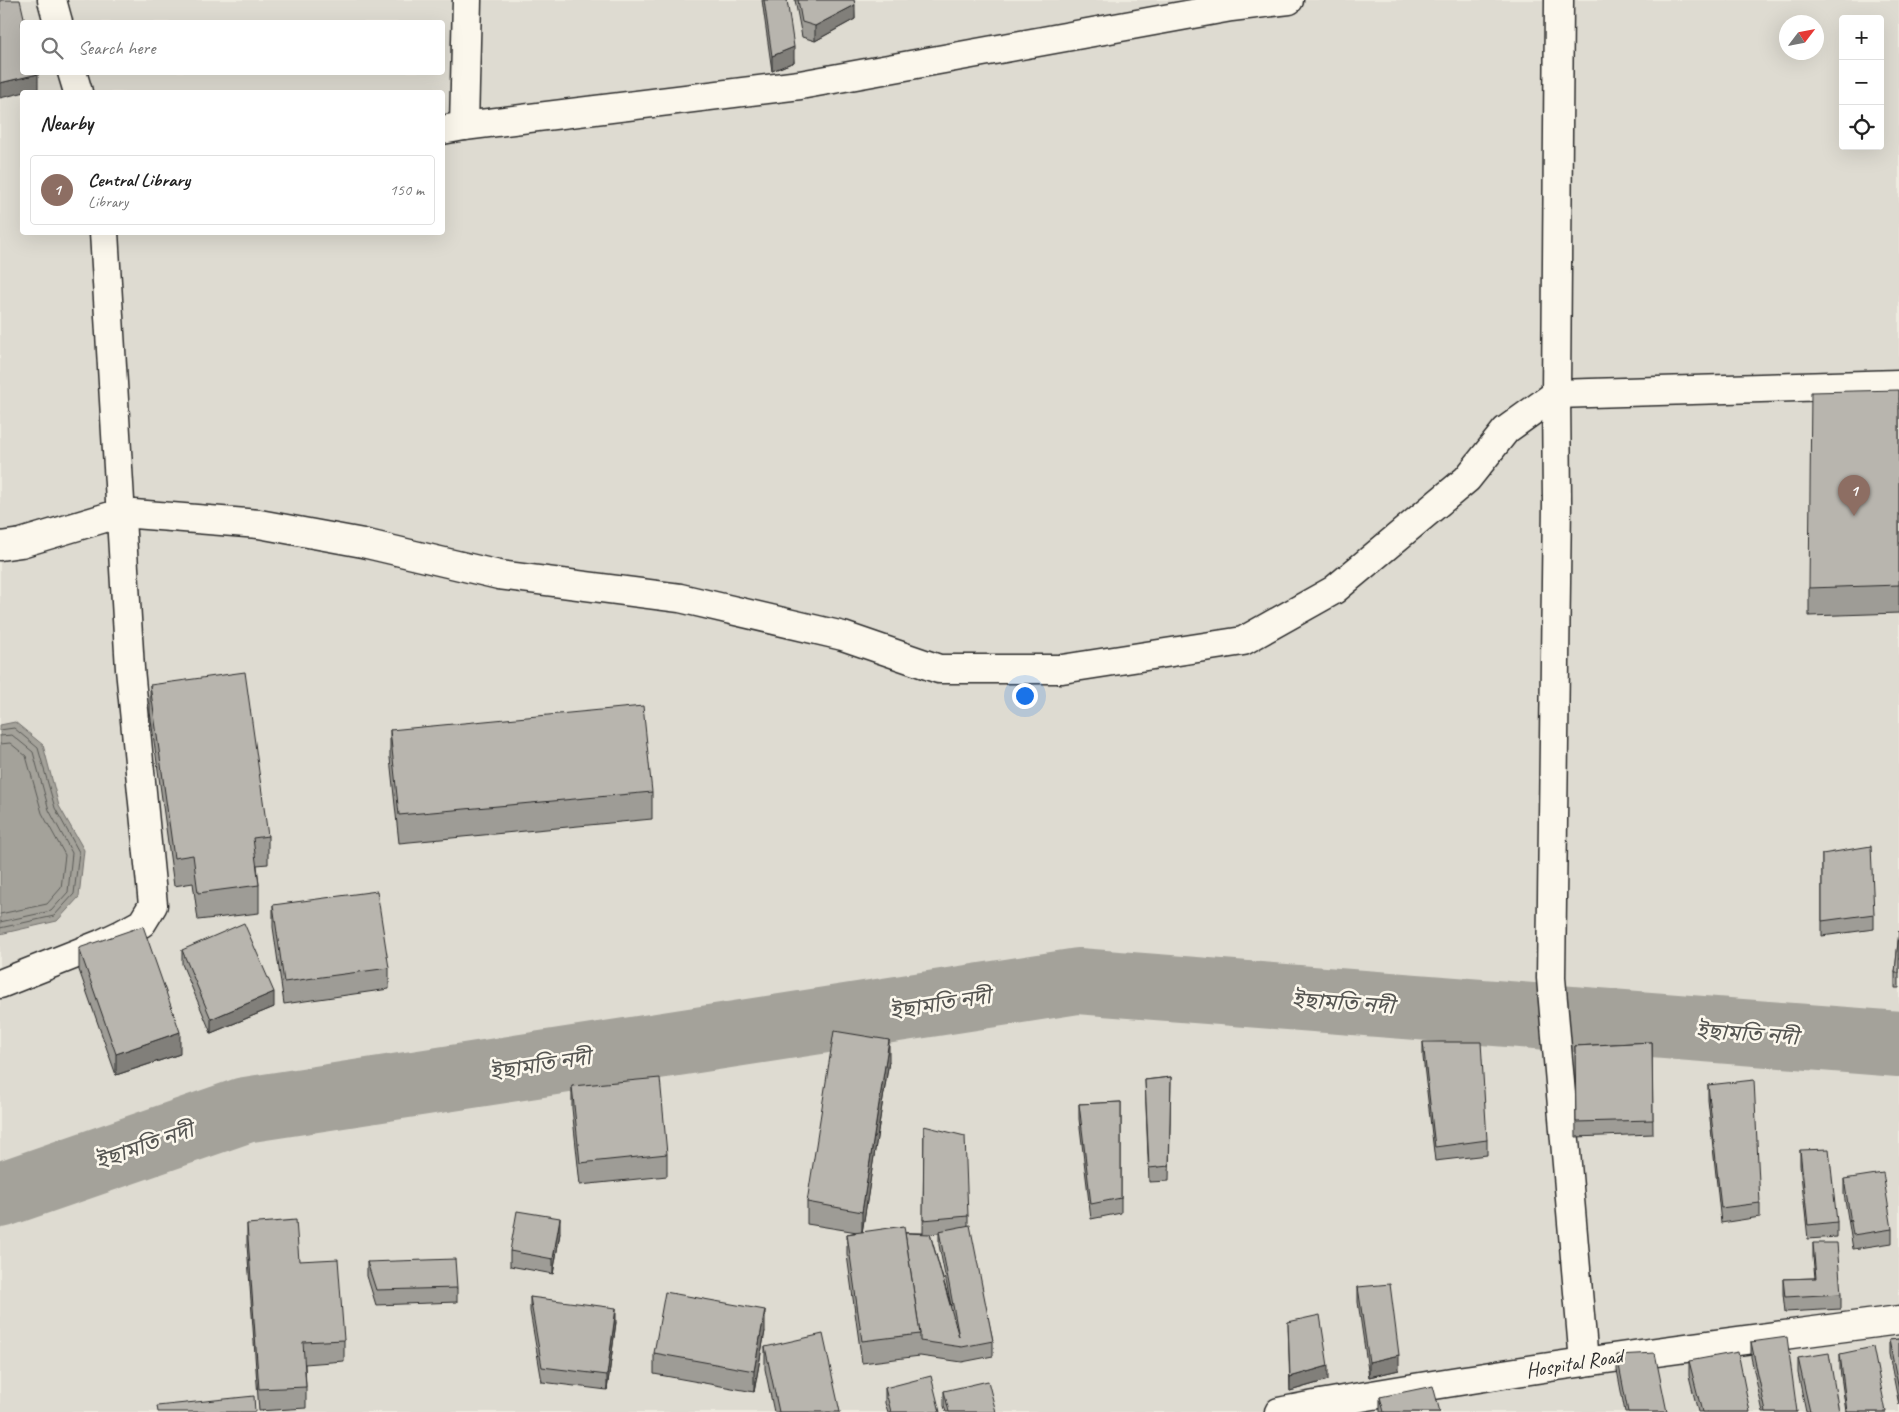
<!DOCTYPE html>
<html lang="en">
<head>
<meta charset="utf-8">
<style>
	:root { --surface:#fff; --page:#f6f6f6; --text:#222; --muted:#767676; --line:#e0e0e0; --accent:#ea580c }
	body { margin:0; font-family:Caveat,"Noto Sans Bengali",sans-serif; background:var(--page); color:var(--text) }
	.controls { position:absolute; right:15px; top:15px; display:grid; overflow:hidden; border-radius:5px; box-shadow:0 5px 20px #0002 }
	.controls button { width:45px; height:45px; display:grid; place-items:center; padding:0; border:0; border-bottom:1px solid var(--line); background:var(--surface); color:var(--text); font:25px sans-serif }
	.compass { position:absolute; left:1779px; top:15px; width:45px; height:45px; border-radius:50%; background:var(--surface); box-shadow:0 5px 20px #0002; rotate:58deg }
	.you { position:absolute; left:1024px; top:695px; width:18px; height:18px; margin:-12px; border:4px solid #fff; border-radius:50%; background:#1a73e8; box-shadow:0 0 0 8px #1a73e833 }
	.badge { display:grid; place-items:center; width:32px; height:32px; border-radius:50%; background:var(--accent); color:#fff; font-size:16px; font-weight:700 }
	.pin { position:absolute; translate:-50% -41px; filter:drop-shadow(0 1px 2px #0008) }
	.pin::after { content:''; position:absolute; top:26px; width:18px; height:15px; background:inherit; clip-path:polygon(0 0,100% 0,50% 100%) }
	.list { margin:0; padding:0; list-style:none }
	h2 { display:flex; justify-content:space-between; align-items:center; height:65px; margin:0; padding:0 20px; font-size:21px }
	h2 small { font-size:16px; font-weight:400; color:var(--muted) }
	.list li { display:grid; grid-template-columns:32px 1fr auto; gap:15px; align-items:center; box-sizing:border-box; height:70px; margin:0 10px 10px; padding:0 10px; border:1px solid var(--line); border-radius:5px }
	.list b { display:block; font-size:19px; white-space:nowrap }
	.list p { margin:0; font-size:16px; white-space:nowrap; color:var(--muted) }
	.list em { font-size:16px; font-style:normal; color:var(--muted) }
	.icon { flex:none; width:28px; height:28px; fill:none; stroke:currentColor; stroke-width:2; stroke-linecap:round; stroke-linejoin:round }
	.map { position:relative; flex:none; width:1899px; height:1412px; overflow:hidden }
	.search { position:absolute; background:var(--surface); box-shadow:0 5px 20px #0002; left:20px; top:20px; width:425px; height:55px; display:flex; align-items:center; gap:12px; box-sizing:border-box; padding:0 18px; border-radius:5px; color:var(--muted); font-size:19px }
	.panel { position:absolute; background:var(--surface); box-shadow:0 5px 20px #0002; left:20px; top:90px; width:425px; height:145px; border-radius:5px }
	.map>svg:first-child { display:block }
	.built { fill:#dedbd1; fill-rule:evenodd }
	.water { fill:#a4a29a; stroke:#74726e }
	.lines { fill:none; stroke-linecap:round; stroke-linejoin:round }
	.shore { stroke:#5b5b57; stroke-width:1 }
	.river { stroke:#a4a29a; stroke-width:66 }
	.minor-casing { stroke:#2b2b2b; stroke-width:31 }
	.major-casing { stroke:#2b2b2b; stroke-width:31 }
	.minor { stroke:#fbf7ec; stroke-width:28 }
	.major { stroke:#fbf7ec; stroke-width:28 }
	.wall { fill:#9e9c96; stroke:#2b2b2b; fill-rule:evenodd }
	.shaded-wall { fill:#817f7a; stroke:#2b2b2b }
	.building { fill:#b8b5ae; stroke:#2b2b2b }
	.labels { text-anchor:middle; stroke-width:5; stroke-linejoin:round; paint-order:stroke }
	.street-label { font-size:21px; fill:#2b2b2b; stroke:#fbf7ec }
	.water-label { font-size:22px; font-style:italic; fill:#555552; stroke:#fbf7ec }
</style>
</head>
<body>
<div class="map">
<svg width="1899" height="1412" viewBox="0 0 1899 1412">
	<rect width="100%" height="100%" fill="#eeebe0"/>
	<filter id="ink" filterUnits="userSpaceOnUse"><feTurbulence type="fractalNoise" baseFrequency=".02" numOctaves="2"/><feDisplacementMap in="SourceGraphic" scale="10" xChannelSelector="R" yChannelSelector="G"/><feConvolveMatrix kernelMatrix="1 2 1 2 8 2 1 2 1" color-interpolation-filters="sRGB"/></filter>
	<g filter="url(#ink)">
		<path class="built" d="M0,0H1899V1412H0ZM1843,19H1880V146H1843ZM22,22H442V72H22ZM1786,22H1816V52H1786ZM22,92H442V232H22Z"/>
		<polygon class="water" points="15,722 43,745 59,806 84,850 79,897 57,921 0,934 0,725"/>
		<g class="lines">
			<g class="shore">
				<polyline points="0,730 14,728 38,748 55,808 79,852 74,894 54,916 0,928"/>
				<polyline points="0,736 12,735 33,752 49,810 72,853 68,892 51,911 0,922"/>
				<polyline points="0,744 10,743 26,756 42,813 65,855 61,888 47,904 0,914"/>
			</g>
			<polyline class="river" points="0,1195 245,1110 1078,981 1899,1044"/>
			<defs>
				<g id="minor">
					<polyline points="52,0 58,22"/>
					<polyline points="1559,0 1556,394 1557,502 1551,978 1584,1362"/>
					<polyline points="72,72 78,92"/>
					<polyline points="464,126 467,0"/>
					<polyline points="442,130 464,126 800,85 1231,7 1289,0"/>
					<polyline points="0,546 21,543 121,513 259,524 363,543 499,575 680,598 843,636 939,669 1062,669 1243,641 1334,590 1467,479 1506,430 1556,394 1899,384"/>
					<polyline points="0,984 101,944 120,935 142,923 153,905 130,669 104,232"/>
				</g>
				<path id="major" d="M1279,1412C1354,1397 1428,1386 1503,1374C1635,1354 1767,1337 1899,1320"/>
			</defs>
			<use href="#minor" class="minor-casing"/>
			<use href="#major" class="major-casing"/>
			<use href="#minor" class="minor"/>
			<use href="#major" class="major"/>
		</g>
		<g class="wall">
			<polygon points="762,0 787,0 794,62 772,71"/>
			<polygon points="795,0 854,0 855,19 815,41 802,37"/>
			<polygon points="1899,390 1899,613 1809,616 1809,588"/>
			<polygon points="150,685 268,836 268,864 257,865 259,885 259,913 198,920 193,883 174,886 150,712"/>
			<polygon points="390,730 652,792 652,819 399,843 390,758"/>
			<polygon points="1822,854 1874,914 1874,929 1822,936"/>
			<polygon points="273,905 389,968 389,989 284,1004 273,927"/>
			<polygon points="1899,931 1899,988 1895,988 1895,973"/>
			<polygon points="79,948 180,1054 116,1075 79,970"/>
			<polygon points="182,950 274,1007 211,1033 182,964"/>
			<polygon points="1423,1042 1487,1140 1487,1155 1435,1161 1423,1057"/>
			<polygon points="1652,1042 1653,1134 1576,1137 1575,1046"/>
			<path d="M889,1061L862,1232L923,1233L924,1126L968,1216V1225L993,1341V1356L962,1362L920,1356L862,1363L847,1255V1234L857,1232L807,1224V1202ZM939,1233V1245L951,1306L930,1234Z"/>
			<polygon points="1171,1077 1169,1181 1149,1182 1145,1080"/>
			<polygon points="1708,1085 1760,1203 1760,1217 1721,1223 1708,1100"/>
			<polygon points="572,1086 667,1154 667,1176 580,1185 572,1108"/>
			<polygon points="1121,1102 1121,1213 1091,1219 1079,1119 1079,1104"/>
			<polygon points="1800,1150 1837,1222 1837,1237 1808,1239 1800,1165"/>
			<polygon points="1844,1179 1892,1229 1892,1243 1853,1249 1844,1194"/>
			<polygon points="247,1224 299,1261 344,1340 344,1361 305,1364 306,1387 306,1408 259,1411 247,1245"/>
			<polygon points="560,1233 553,1274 510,1266 510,1251"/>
			<polygon points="1813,1243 1841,1294 1841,1309 1785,1312 1783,1294 1783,1279 1815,1278 1813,1257"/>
			<polygon points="367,1262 457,1288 457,1302 376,1305 367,1276"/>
			<polygon points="1358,1287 1399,1370 1369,1377 1358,1302"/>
			<polygon points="530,1297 616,1322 607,1390 542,1382 530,1311"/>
			<polygon points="1288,1322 1328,1380 1290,1391"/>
			<polygon points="765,1331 754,1392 654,1374 654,1353"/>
			<polygon points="1899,1339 1899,1405 1889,1354 1889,1340"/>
			<polygon points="1751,1342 1797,1412 1763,1412 1751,1357"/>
			<polygon points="765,1347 840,1412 774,1412 765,1369"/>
			<polygon points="1840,1354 1886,1412 1846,1412 1840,1369"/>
			<polygon points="1617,1355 1667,1412 1625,1412 1617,1370"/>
			<polygon points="1798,1358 1839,1412 1806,1412 1798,1373"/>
			<polygon points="1689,1361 1750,1412 1698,1412 1689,1376"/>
			<polygon points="885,1388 940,1412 888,1412 885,1403"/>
			<polygon points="944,1391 996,1412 946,1412 944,1406"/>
			<polygon points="1380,1397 1440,1412 1380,1412"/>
		</g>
		<g class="shaded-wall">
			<polygon points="855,5 855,19 815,41 815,26"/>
			<polygon points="794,47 794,62 772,71 772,56"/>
			<polygon points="38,74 38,89 0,98 0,83"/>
			<polygon points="274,992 274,1007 211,1033 211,1019"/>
			<polygon points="180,1032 180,1054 116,1075 116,1054"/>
			<polygon points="889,1040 889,1061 862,1233 862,1212"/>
			<polygon points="560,1218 560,1233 553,1274 553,1259"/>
			<polygon points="616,1308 616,1322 607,1390 607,1375"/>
			<polygon points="765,1310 765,1331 754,1392 754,1371"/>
			<polygon points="1399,1355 1399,1370 1369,1377 1369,1362"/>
			<polygon points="1328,1366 1328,1380 1290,1391 1290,1377"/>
		</g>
		<g class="building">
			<polygon points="0,0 20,0 25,22 22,22 22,72 38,72 38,74 0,83"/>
			<polygon points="764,0 787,0 794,47 772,56"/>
			<polygon points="798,0 854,0 855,5 815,26 802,22"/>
			<polygon points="1899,390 1899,585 1809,588 1811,392"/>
			<polygon points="245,672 268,836 253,838 259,885 198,893 193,855 174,858 150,685"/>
			<polygon points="643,706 652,792 399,815 390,730"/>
			<polygon points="1871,846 1874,914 1822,921 1822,854"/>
			<polygon points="377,891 389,968 284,982 273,905"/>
			<polygon points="244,923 274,992 211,1019 182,950"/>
			<polygon points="143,926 180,1032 116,1054 79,948"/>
			<polygon points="1899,931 1899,973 1895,973"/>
			<polygon points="834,1031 889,1040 862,1212 807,1202"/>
			<polygon points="1423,1042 1481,1042 1487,1140 1435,1147"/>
			<polygon points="1652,1042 1653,1120 1576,1122 1575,1046"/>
			<polygon points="1171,1077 1169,1166 1149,1168 1145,1080"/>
			<polygon points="660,1078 667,1154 580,1163 572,1086"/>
			<polygon points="1754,1080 1760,1203 1721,1208 1708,1085"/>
			<polygon points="1121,1102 1121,1198 1091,1204 1079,1104"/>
			<polygon points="924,1126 965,1136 968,1216 923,1220"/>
			<polygon points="1829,1149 1837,1222 1808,1225 1800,1150"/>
			<polygon points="1883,1173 1892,1229 1853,1235 1844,1179"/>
			<polygon points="517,1211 560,1218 553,1259 510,1251"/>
			<polygon points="296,1220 299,1261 338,1259 344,1340 303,1342 306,1387 259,1389 247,1224"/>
			<polygon points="970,1225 993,1341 962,1347 920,1341 920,1334 905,1233 930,1234 959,1337 939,1231"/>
			<polygon points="904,1226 920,1334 862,1341 847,1234"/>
			<polygon points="1813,1243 1837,1243 1841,1294 1785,1297 1783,1279 1816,1278"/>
			<polygon points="455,1259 457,1288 376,1290 367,1262"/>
			<polygon points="1390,1284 1399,1355 1369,1362 1358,1287"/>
			<polygon points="665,1292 765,1310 754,1371 654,1353"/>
			<polygon points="530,1297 616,1308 607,1375 542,1367"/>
			<polygon points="1320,1315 1328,1366 1290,1377 1288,1322"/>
			<polygon points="823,1334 840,1412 779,1412 765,1347"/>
			<polygon points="1787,1337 1797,1412 1766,1412 1751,1342"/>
			<polygon points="1899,1339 1899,1390 1889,1340"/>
			<polygon points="1873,1347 1886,1412 1847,1412 1840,1354"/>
			<polygon points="1738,1352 1750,1412 1702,1412 1689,1361"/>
			<polygon points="1655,1353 1667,1412 1628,1412 1617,1355"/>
			<polygon points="1829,1353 1839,1412 1810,1412 1798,1358"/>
			<polygon points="931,1376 940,1412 891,1412 885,1388"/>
			<polygon points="988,1381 996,1412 949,1412 944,1391"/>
			<polygon points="1433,1386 1440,1412 1384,1412 1380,1397"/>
			<polygon points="254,1396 255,1412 158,1412 157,1406"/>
		</g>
	</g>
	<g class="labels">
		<g class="street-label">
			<text transform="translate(1574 1363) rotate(-9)" y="7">Hospital Road</text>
		</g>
		<g class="water-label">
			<text transform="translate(1343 1002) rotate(4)" y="8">ইছামতি নদী</text>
			<text transform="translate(940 1003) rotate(-9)" y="8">ইছামতি নদী</text>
			<text transform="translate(1747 1033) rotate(4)" y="8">ইছামতি নদী</text>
			<text transform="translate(540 1064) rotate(-9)" y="8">ইছামতি নদী</text>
			<text transform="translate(144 1145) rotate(-19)" y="8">ইছামতি নদী</text>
		</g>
	</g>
</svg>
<div class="controls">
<button>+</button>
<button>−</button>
<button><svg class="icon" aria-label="locate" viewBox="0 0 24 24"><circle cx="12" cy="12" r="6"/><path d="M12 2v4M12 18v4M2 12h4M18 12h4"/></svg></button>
</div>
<svg class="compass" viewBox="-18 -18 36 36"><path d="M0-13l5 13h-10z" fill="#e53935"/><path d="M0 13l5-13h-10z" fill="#767676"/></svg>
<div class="you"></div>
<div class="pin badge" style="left:1854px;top:516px;background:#8d6e63">1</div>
<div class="search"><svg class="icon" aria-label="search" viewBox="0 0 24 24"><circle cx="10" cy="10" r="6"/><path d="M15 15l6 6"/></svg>Search here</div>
<section class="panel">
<h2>Nearby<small></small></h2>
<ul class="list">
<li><span class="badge" style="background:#8d6e63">1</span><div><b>Central Library</b><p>Library</p></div><em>150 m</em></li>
</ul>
</section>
</div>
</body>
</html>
